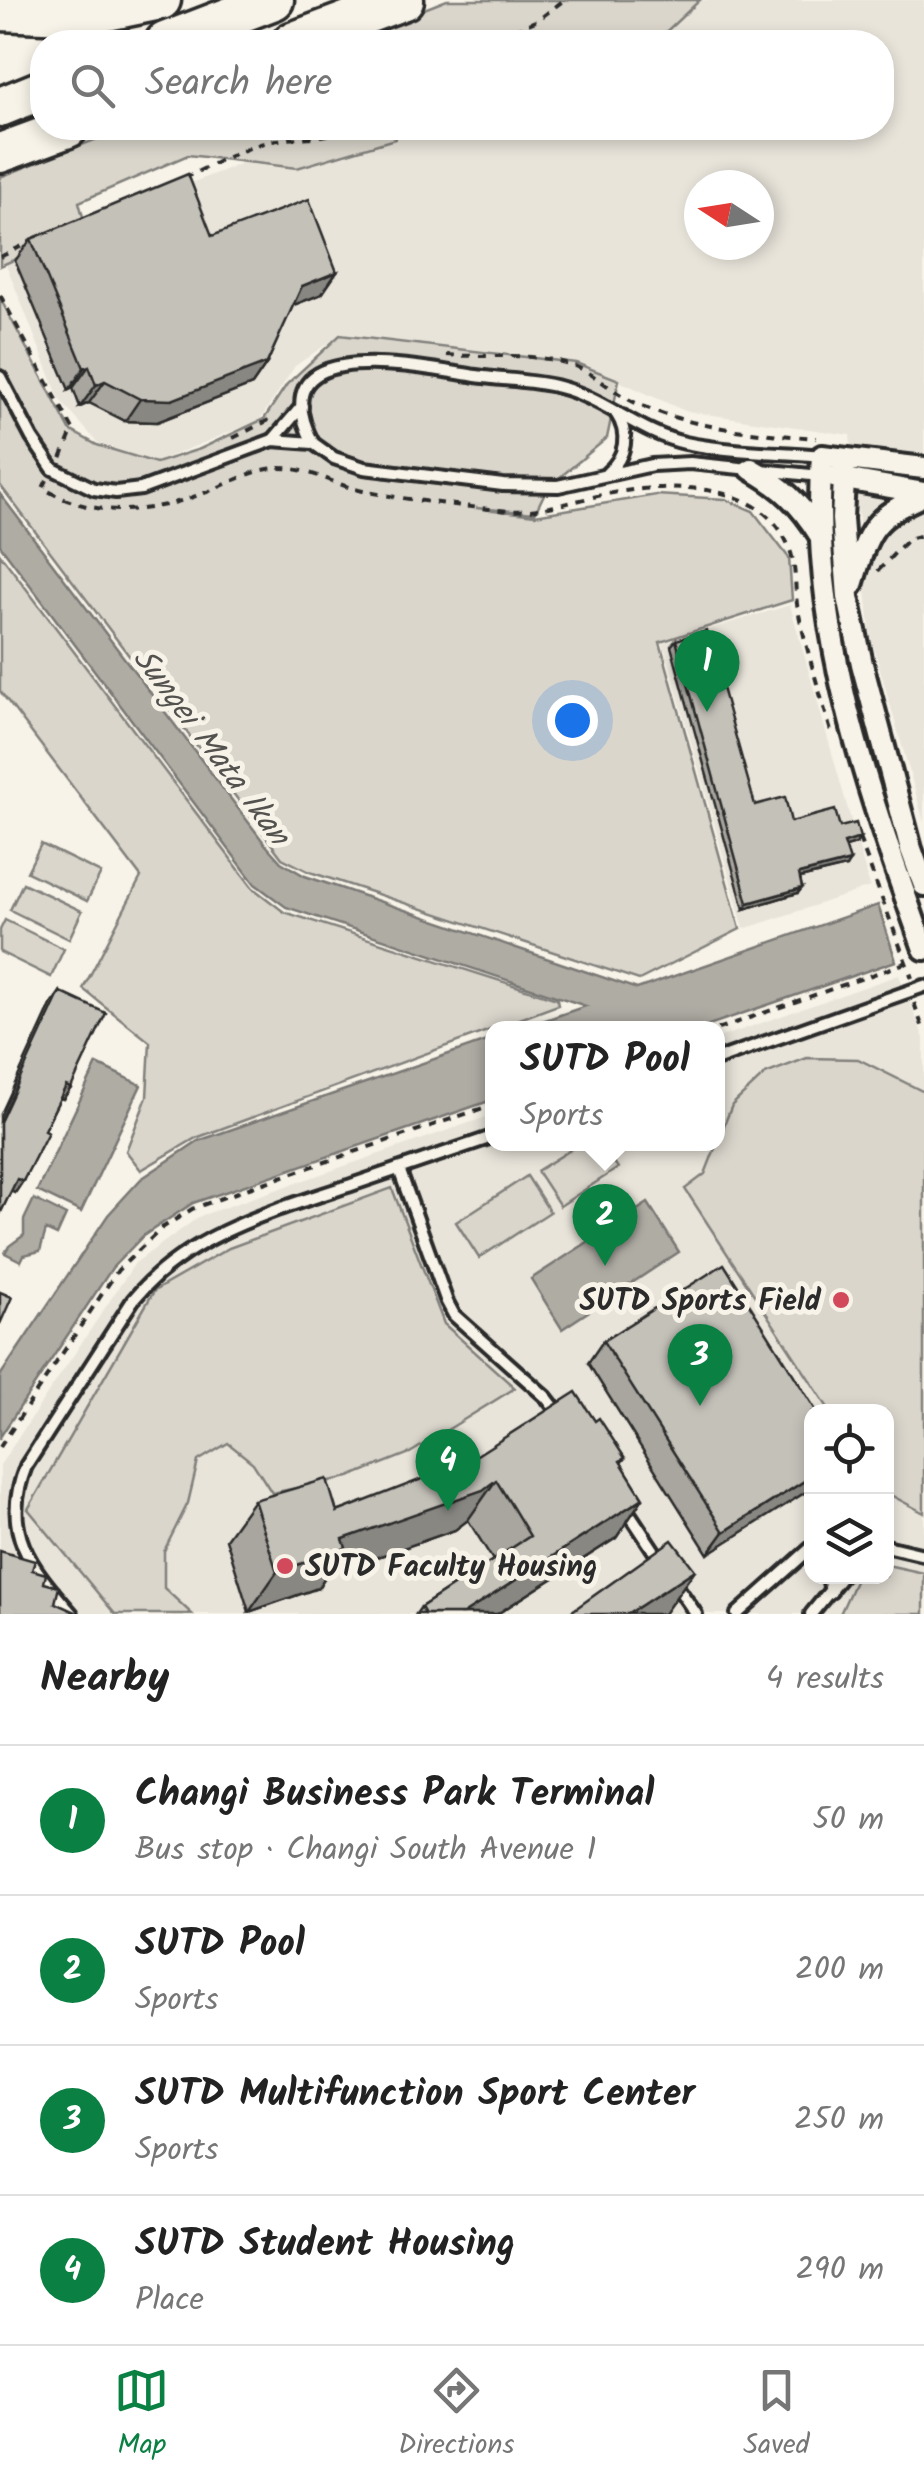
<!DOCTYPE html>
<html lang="en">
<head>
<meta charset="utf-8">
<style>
	:root { --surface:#fff; --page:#f6f6f6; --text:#222; --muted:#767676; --line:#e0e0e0; --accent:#0b8043 }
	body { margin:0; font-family:Kalam,sans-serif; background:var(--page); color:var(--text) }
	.controls { position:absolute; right:30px; bottom:30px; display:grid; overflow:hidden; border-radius:20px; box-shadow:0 5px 15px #0003 }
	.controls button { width:90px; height:90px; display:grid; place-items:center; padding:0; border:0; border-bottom:2px solid var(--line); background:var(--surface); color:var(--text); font:50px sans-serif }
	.compass { position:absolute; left:684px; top:170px; width:90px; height:90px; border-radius:50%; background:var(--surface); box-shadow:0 5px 15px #0003; rotate:282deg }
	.you { position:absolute; left:572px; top:720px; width:35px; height:35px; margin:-25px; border:8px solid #fff; border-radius:50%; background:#1a73e8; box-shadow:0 0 0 15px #1a73e833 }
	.badge { display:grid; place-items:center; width:65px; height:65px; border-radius:50%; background:var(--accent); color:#fff; font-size:32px; font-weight:700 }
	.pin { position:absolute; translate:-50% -82px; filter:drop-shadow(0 2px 5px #0008) }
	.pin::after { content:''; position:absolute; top:52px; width:35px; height:30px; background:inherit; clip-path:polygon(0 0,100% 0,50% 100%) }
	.popup { position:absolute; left:485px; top:1021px; width:240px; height:130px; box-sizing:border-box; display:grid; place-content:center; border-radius:20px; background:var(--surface); filter:drop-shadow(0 2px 8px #0005); font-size:32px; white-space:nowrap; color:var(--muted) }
	.popup b { font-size:38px; color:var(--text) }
	.popup::after { content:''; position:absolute; left:50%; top:100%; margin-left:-20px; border:20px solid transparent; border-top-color:var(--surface) }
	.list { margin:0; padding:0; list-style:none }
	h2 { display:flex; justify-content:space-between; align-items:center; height:130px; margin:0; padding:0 40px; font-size:42px }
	h2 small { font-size:32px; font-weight:400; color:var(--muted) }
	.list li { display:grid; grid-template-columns:65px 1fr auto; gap:30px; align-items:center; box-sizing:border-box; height:150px; padding:0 40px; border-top:2px solid var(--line) }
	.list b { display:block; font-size:38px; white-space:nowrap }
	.list p { margin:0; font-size:32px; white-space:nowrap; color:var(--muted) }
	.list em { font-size:32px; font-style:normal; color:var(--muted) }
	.icon { flex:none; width:55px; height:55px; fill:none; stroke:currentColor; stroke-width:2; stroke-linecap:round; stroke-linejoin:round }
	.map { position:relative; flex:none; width:924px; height:1614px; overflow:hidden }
	.search { position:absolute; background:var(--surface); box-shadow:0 5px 15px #0003; left:30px; right:30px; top:30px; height:110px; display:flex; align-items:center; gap:25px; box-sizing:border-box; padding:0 35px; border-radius:40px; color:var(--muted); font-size:38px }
	.sheet { height:730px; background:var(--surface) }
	nav { display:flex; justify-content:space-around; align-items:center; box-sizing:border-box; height:140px; border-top:2px solid var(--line); background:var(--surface); font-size:28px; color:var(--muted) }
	nav a { display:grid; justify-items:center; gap:5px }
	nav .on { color:var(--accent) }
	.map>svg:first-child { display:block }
	.built { fill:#e8e4da; fill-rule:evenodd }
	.green { fill:#dad6cc; stroke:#82807c; stroke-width:2.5 }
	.water { fill:#afaca4; stroke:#7a7874; stroke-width:2.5 }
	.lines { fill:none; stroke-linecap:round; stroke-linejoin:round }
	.service-casing { stroke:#2b2b2b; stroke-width:18 }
	.minor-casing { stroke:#2b2b2b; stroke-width:28 }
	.motorway-casing { stroke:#2b2b2b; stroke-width:45 }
	.path { stroke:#2b2b2b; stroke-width:4; stroke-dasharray:8 8; stroke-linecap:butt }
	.service { stroke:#f7f3e8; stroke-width:10 }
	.minor { stroke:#f7f3e8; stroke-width:20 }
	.motorway { stroke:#f7f3e8; stroke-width:38 }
	.wall { fill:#a9a69f; stroke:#2b2b2b; stroke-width:2.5 }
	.shaded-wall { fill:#898782; stroke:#2b2b2b; stroke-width:2.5 }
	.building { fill:#c4c1b9; stroke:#2b2b2b; stroke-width:2.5 }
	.poi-dot { fill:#d1495b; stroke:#f7f3e8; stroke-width:4 }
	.labels { text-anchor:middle; stroke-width:10; stroke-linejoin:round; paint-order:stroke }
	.poi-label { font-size:30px; font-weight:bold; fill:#2b2b2b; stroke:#f7f3e8; text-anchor:end }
	.water-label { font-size:32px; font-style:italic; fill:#53524f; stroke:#f7f3e8 }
</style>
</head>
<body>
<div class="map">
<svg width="924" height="1614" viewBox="0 0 924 1614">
	<rect width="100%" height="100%" fill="#f7f3e8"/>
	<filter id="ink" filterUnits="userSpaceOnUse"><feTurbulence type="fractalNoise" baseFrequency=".01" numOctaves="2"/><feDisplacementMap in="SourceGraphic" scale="20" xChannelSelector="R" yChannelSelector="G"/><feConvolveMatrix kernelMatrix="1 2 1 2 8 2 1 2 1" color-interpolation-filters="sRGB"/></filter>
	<g filter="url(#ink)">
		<g class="built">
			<path d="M695,0H924V822L871,638L850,435L685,411L577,362L341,334L295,366L260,420L156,462L98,443L60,400L3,257L265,154L375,128H882V42H589ZM699,185H759V245H699Z"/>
			<polygon points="790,605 870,887 744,929 663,643"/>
			<path d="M899,975L924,1038V1614H47L0,1557V1465L135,1263L200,1216L492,1115V1144H718V1038ZM812,1412H886V1576H812Z"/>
		</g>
		<g class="green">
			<polygon points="447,0 700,0 655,42 340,42"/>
			<polygon points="125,128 401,128 395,139 297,168 188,155 79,202 86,228 0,266 0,177"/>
			<polygon points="0,298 70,430 97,445 156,463 200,449 264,419 287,384 340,335 576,363 619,380 607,438 547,488 535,513 476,508 535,515 656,495 725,499 753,511 789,558 792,600 660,642 740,929 639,980 310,872 282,858 0,485"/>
			<polygon points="0,554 253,888 284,912 557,999 558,1005 196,1138 141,1170 126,1151 147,1097 150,1042 83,989 141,877 0,691"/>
			<polygon points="41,844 101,873 87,901 27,872"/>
			<polygon points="23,883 82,911 69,939 10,910"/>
			<polygon points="5,920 64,949 51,977 0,952 0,930"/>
			<polygon points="807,1058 858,1059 924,1092 924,1513 887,1493 886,1412 830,1411 685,1189 705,1174 732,1105 765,1074"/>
			<polygon points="580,1144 602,1144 618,1168 560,1206 537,1171"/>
			<polygon points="527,1176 550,1212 479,1258 456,1222"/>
			<polygon points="392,1188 444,1324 515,1388 410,1453 349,1477 272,1493 253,1463 228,1443 198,1461 188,1503 164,1551 164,1588 192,1614 115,1614 28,1509 154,1291 229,1248"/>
			<polygon points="887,1565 924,1573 924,1614 840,1614 857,1577 886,1576"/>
		</g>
		<g class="water">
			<polygon points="0,494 265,844 281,862 305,876 637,989 878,905 896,961 700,1028 522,1028 586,1006 286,907 255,884 0,545"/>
			<polygon points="492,1039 492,1100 193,1203 143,1236 112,1268 0,1437 0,1376 108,1215 141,1179 198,1141"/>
			<polygon points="97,1064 141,1085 81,1212 37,1191"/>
			<polygon points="34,1199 66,1215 57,1235 46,1230 40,1251 24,1255 21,1261 5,1253 9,1246 24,1235 24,1220"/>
			<polygon points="648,1203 679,1252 562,1329 531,1279"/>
		</g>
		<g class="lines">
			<defs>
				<g id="service">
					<polyline points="0,377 32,438 53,469 94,489 116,492 141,489 273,440 313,443 334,458 364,468 503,485 558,486 652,465 690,463 821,476"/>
					<polyline points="273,440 302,406"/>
					<path d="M313,443C256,331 422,368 476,376C503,380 532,380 559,387C604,398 639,433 685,443C729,452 777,452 822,456"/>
					<path d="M607,473C626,457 630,434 616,413"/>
					<polyline points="718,1059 924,986"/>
					<polyline points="399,1169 447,1302 454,1315 546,1397 560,1415"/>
					<polyline points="625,1507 662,1563"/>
					<polyline points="886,1546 924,1555"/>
					<polyline points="828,1576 831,1592"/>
					<polyline points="674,1582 696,1614"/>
					<path d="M72,1614C30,1566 0,1531 26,1466L133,1300C187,1234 276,1210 354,1184C400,1168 446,1153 492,1137"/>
					<polyline points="737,1614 812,1547"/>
					<polyline points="811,1614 842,1576"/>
				</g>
				<g id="minor">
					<polyline points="845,459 842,519 848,597 862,664 911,849 924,885"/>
					<path d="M924,468L822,456C808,625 868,792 924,949"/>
					<path d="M751,469C781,486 800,503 819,534"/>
					<polyline points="833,477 924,493"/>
					<path d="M852,585C868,532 870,518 924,495"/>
				</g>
				<g id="motorway">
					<polyline points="0,11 88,15 161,0"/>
					<polyline points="165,42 274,0"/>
					<polyline points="292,42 404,0"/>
					<polyline points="0,107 42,90"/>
					<polyline points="0,153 68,128"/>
				</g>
			</defs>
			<use href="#service" class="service-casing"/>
			<use href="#minor" class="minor-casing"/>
			<use href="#motorway" class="motorway-casing"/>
			<g class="path">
				<polyline points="484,42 538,20 564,0"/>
				<path d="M184,178C210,166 237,151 264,143C293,135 322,141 349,128"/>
				<polyline points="0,257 32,241"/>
				<polyline points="0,295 73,429 61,459"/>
				<path d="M447,355C487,358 538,351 577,367C598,376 615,394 636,403C692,429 756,433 816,438"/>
				<polyline points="233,438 269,420"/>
				<path d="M47,480L43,488C93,519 151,514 204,493C224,486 246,473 268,469C302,463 330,484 363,491C407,500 454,505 498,510C543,515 583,496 625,491C683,483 767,484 790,550C797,569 794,590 798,610C807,652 820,693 832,735"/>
				<polyline points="878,571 908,539 924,535"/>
				<polyline points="859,838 912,978"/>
				<polyline points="914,1003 924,1031"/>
				<polyline points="718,1029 911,961"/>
				<polyline points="0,1447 118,1270 162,1228 192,1209 252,1187 492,1105"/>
			</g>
			<use href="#service" class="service"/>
			<use href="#minor" class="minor"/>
			<use href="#motorway" class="motorway"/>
		</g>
		<g class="wall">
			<polygon points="212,236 337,272 322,294 293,305 267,363 252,385 157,422 125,421 89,403 80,407 73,388 69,390 15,261 31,239"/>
			<polygon points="676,640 755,805 791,822 840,827 856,844 845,847 846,867 800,878 802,888 798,893 744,909 671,646"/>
			<polygon points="60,992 71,1088 63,1099 60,1098 44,1130 23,1181 15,1193 11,1191 0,1214 0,1116 52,1003"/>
			<polygon points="603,1341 817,1412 708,1554 588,1363"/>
			<polygon points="595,1421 625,1458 621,1463 643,1498 616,1538 497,1614 416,1614 421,1607 493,1560 468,1520 455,1530 326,1575 318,1588 249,1612 226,1539 254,1500 337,1512"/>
		</g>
		<g class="shaded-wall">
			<polygon points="337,272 322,294 286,308 302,286"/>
			<polygon points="267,363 252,385 157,422 125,421 140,399"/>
			<polygon points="89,366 73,388 69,390 84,368"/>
			<polygon points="105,381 89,403 80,407 96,385"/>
			<polygon points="860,838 856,844 840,849 844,843"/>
			<polygon points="850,861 846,867 795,879 799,874"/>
			<polygon points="802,888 798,893 744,909 748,903"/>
			<polygon points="66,1086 71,1088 63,1099 58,1097"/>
			<polygon points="17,1179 23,1181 15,1193 9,1191"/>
			<polygon points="812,1476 812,1488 708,1554 724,1532"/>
			<polygon points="496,1480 468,1520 455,1530 326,1575 318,1588 249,1612 277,1572 343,1539"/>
			<polygon points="643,1498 616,1538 497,1614 463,1614"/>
			<polygon points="695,1570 664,1614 628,1614"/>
		</g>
		<g class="building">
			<polygon points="188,174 212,236 309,199 337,272 302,286 267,363 172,400 140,399 105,381 96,385 89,366 84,368 31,239"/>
			<polygon points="706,631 755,805 785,797 791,822 835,810 840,827 856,823 860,838 844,843 850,861 799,874 802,888 748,903 676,640"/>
			<polygon points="60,992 106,1013 71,1088 66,1086 44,1130 48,1132 23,1181 17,1179 0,1214 0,1122"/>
			<polygon points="724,1264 817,1412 812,1412 812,1476 724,1532 603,1341"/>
			<polygon points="0,1292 12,1297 0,1324"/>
			<polygon points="576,1392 595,1421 599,1418 625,1458 620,1461 643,1498 463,1614 425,1614 421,1607 530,1536 496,1480 483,1490 343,1539 346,1548 277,1572 254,1500 327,1479 337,1512 466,1462"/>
			<polygon points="672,1540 695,1570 628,1614 568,1614"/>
			<polygon points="0,1551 35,1561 32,1570 46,1574 44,1583 59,1587 55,1603 75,1612 75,1614 0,1614"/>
		</g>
	</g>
	<g class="poi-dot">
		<circle cx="841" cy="1300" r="10"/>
		<circle cx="285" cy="1566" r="10"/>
	</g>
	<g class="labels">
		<g class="poi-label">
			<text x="821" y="1310">SUTD Sports Field</text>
			<text x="305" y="1576" text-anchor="start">SUTD Faculty Housing</text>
		</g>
		<g class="water-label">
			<text transform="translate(212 746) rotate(53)" y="11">Sungei Mata Ikan</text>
		</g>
	</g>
</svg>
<div class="controls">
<button><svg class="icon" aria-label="locate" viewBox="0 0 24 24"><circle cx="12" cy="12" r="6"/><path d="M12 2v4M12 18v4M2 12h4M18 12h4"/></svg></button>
<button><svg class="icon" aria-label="layers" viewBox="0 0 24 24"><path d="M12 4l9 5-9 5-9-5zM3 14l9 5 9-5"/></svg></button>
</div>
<svg class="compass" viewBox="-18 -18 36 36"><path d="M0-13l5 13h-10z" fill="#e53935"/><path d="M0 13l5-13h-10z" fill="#767676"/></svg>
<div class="you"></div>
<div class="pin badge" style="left:707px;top:712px">1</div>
<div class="pin badge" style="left:605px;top:1266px">2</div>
<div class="popup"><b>SUTD Pool</b>Sports</div>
<div class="pin badge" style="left:700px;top:1406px">3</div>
<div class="pin badge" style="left:448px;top:1511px">4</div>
<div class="search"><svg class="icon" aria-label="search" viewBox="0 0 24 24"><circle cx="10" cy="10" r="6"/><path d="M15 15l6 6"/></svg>Search here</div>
</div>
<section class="sheet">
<h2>Nearby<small>4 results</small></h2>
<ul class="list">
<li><span class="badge">1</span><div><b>Changi Business Park Terminal</b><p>Bus stop · Changi South Avenue 1</p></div><em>50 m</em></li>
<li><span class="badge">2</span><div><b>SUTD Pool</b><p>Sports</p></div><em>200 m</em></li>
<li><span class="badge">3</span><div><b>SUTD Multifunction Sport Center</b><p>Sports</p></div><em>250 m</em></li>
<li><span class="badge">4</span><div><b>SUTD Student Housing</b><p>Place</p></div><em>290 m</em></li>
</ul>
</section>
<nav>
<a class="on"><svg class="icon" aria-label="map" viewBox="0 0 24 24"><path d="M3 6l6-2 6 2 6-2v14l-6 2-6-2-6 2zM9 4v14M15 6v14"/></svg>Map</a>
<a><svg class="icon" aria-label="directions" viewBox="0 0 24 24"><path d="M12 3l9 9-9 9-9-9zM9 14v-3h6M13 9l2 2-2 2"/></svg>Directions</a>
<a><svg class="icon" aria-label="saved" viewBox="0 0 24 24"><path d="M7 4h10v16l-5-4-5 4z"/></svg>Saved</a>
</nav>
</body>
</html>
